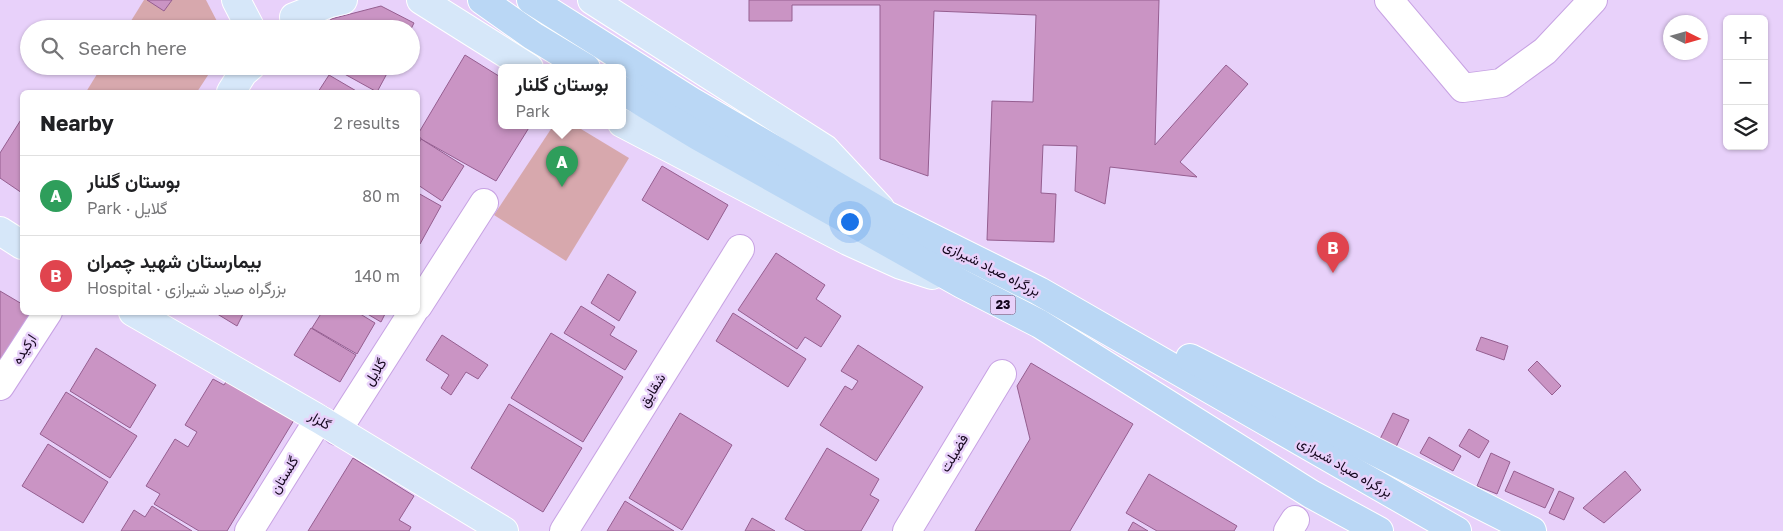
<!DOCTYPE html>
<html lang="en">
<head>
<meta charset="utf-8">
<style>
	:root { --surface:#fff; --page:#f6f6f6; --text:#202124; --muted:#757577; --line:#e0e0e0; --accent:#4e6f27 }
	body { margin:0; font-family:"Golos Text",Vazirmatn,sans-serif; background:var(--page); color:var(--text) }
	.controls { position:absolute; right:15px; top:15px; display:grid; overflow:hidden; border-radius:8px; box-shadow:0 1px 4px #0004 }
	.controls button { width:45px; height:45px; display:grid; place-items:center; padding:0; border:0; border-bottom:1px solid var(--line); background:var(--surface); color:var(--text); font:25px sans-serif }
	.compass { position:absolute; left:1663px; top:15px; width:45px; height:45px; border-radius:50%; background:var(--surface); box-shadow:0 1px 4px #0004; rotate:95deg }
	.you { position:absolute; left:849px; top:221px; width:18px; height:18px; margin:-12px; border:4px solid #fff; border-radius:50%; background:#1a73e8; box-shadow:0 0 0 8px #1a73e833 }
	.badge { display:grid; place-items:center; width:32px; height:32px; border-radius:50%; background:var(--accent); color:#fff; font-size:16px; font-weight:700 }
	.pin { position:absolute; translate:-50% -41px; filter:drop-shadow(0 1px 2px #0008) }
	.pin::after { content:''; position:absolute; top:26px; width:18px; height:15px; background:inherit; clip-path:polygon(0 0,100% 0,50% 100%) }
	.popup { position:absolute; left:498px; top:64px; width:128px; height:65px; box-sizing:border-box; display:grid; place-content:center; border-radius:8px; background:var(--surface); filter:drop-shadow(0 1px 4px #0005); font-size:16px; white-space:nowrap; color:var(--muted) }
	.popup b { font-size:19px; color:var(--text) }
	.popup::after { content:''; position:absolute; left:50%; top:100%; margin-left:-10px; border:10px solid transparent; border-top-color:var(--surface) }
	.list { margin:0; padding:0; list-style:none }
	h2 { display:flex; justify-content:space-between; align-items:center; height:65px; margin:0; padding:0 20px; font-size:21px }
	h2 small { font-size:16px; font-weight:400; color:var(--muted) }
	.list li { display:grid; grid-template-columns:32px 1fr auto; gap:15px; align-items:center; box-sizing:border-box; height:80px; padding:0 20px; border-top:1px solid var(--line) }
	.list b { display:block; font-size:19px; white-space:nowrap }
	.list p { margin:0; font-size:16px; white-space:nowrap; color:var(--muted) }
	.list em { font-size:16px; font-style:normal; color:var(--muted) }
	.icon { flex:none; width:28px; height:28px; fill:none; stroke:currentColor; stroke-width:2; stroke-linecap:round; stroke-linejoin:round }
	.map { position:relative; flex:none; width:1783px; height:531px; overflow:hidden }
	.search { position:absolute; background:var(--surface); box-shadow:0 1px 4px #0004; left:20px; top:20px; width:400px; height:55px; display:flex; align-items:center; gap:12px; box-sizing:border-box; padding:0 18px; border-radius:28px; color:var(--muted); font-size:19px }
	.panel { position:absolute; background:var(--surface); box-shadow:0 1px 4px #0004; left:20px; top:90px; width:400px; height:225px; border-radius:8px }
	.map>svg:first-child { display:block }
	.green { fill:#d7a8ad }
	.building { fill:#ca94c4; stroke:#955e90 }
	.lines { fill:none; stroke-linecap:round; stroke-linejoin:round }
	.minor-casing { stroke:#c7a2e3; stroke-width:30 }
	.major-casing { stroke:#fff; stroke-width:30 }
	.highway-casing { stroke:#fff; stroke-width:30 }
	.minor { stroke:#fff; stroke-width:28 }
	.major { stroke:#d6e7f9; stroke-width:28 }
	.highway { stroke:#bad7f5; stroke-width:28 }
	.labels { text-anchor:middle; stroke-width:5; stroke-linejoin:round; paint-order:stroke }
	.shield { fill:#e8d1fa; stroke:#54435f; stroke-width:1 }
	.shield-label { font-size:12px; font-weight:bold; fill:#14061d }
	.street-label { font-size:14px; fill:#14061d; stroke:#e8d1fa }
</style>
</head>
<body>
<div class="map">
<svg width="1783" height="531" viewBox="0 0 1783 531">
	<rect width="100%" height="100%" fill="#e8d1fa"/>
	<g class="green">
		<polygon points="144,0 206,0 221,29 126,29"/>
		<polygon points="102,66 214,66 197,92 86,92"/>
		<polygon points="553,126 576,126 629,158 566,261 494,215"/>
	</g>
	<g class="building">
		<polygon points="147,0 172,0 164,11"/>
		<polygon points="749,0 1159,0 1155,145 1226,65 1248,84 1180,162 1197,177 1110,167 1105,204 1075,191 1077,146 1043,145 1041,193 1056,194 1054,242 987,240 992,101 1033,102 1036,15 934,11 928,176 880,159 880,5 792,5 792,21 749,21"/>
		<polygon points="381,6 414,23 411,29 327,29 331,19"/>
		<polygon points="465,55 502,78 502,126 530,126 496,181 421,139 418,134"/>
		<polygon points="330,66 391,66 377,92"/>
		<polygon points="329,75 358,92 318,92"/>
		<polygon points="22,118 22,193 0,178 0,153"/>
		<polygon points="421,139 464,166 442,201 418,185 418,145"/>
		<polygon points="662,166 728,205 708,240 642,200"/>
		<polygon points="418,193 441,206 420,244 418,242"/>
		<polygon points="776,253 825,285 816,299 841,316 821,347 805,337 797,349 738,310"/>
		<polygon points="608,274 636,292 619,321 591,303"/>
		<polygon points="0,291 22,304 22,312 37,312 0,362"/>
		<polygon points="581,306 615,327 610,335 637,351 625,370 564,333"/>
		<polygon points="214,312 244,312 237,326"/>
		<polygon points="322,312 357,312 375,323 357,354 312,328"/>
		<polygon points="364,312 386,312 381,322"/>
		<polygon points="733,313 806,359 788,387 716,341"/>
		<polygon points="311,328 356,355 340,382 294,355"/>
		<polygon points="551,333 623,377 583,442 511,398"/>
		<polygon points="442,335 488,365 478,379 466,372 451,395 441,388 449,375 426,360"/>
		<polygon points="1481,337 1508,346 1504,360 1476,350"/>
		<polygon points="858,345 923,387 876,461 820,425 845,386 852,390 858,381 841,371"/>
		<polygon points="96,348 156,385 130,428 70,391"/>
		<polygon points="1537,361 1561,386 1552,395 1528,370"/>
		<polygon points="1031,363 1133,424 1070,531 975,531 1030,439 1017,386"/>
		<polygon points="231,374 297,415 227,531 199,531 154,504 160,494 146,486 175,439 188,447 197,432 185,425 213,379 224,385"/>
		<polygon points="66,392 137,436 110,478 40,434"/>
		<polygon points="509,404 582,448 543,512 471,468"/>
		<polygon points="680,413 732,445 682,530 629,498"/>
		<polygon points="1393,413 1409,420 1396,447 1380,439"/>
		<polygon points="1469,429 1489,441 1479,458 1459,446"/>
		<polygon points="1429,437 1461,456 1453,471 1420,453"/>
		<polygon points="48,444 108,482 83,523 22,486"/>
		<polygon points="827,448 879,479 870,495 879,500 861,531 806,531 785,519"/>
		<polygon points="1491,453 1510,462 1497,494 1477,486"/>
		<polygon points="353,458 414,496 399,520 411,527 409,531 308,531"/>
		<polygon points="1514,471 1554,489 1545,508 1505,491"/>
		<polygon points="1625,471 1641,490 1604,523 1583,508"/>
		<polygon points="1149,474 1237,526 1234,531 1157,531 1126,513"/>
		<polygon points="1559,491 1574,498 1564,520 1549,513"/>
		<polygon points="625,501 674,531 607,531"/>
		<polygon points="152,506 192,531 121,531 134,510 145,517"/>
		<polygon points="752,518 775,531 745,531"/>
		<polygon points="1133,522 1148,531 1128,531"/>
	</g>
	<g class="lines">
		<defs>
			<g id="minor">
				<polyline points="1389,0 1463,88 1501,83 1545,51 1593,0"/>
				<polyline points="418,306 484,203"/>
				<polyline points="0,386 48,312"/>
				<polyline points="337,431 413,312"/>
				<polyline points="249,531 319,419"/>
				<polyline points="564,531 740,249"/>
				<polyline points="907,531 1002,374"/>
				<polyline points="1288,531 1295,520"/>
			</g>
			<g id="major">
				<polyline points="236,0 251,29"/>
				<polyline points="421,0 529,68"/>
				<polyline points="592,0 825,149 880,208"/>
				<polyline points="294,17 330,3 343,0"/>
				<polyline points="231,92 243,73 251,66"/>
				<polyline points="622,123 848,241 901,265 932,275"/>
				<polyline points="0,231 22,245"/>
				<polyline points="133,312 319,419 504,531"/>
			</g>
			<g id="highway">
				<polyline points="482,0 533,36 586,68"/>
				<polyline points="531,0 691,101 888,216 1039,291 1457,531"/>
				<polyline points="622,90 698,136 962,284 1040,324 1311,494 1379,531"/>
				<polyline points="1190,358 1532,531"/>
			</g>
		</defs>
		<use href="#minor" class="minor-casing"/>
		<use href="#major" class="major-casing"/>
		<use href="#highway" class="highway-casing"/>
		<use href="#minor" class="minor"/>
		<use href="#major" class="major"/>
		<use href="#highway" class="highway"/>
	</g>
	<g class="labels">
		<rect class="shield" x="990.5" y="295.5" width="25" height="19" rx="4"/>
		<g class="shield-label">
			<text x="1003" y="309">23</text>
		</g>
		<g class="street-label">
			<text transform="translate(992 268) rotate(27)" y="5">بزرگراه صیاد شیرازی</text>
			<text transform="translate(24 349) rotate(-57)" y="5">ارکیده</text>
			<text transform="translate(375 372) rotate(-57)" y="5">گلایل</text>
			<text transform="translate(652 390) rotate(-58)" y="5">شقایق</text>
			<text transform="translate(320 420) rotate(31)" y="5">گلزار</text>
			<text transform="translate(954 453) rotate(-59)" y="5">فضیلت</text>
			<text transform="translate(1345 467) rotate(30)" y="5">بزرگراه صیاد شیرازی</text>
			<text transform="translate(284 475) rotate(-58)" y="5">گلستان</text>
		</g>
	</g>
</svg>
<div class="controls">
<button>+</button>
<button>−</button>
<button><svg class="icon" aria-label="layers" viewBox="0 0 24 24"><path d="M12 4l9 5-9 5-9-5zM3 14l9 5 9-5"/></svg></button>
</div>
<svg class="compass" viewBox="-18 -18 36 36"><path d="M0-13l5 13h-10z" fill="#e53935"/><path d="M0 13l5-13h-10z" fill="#757577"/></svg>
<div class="you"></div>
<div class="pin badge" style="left:562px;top:187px;background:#2e9e5b">A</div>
<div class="popup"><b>بوستان گلنار</b>Park</div>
<div class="pin badge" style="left:1333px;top:273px;background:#e0444e">B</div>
<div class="search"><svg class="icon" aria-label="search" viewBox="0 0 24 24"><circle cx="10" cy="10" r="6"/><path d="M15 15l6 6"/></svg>Search here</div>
<section class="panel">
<h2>Nearby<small>2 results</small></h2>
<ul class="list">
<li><span class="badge" style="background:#2e9e5b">A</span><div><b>بوستان گلنار</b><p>Park · گلایل</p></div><em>80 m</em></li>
<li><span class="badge" style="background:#e0444e">B</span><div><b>بیمارستان شهید چمران</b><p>Hospital · بزرگراه صیاد شیرازی</p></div><em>140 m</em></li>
</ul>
</section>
</div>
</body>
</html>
